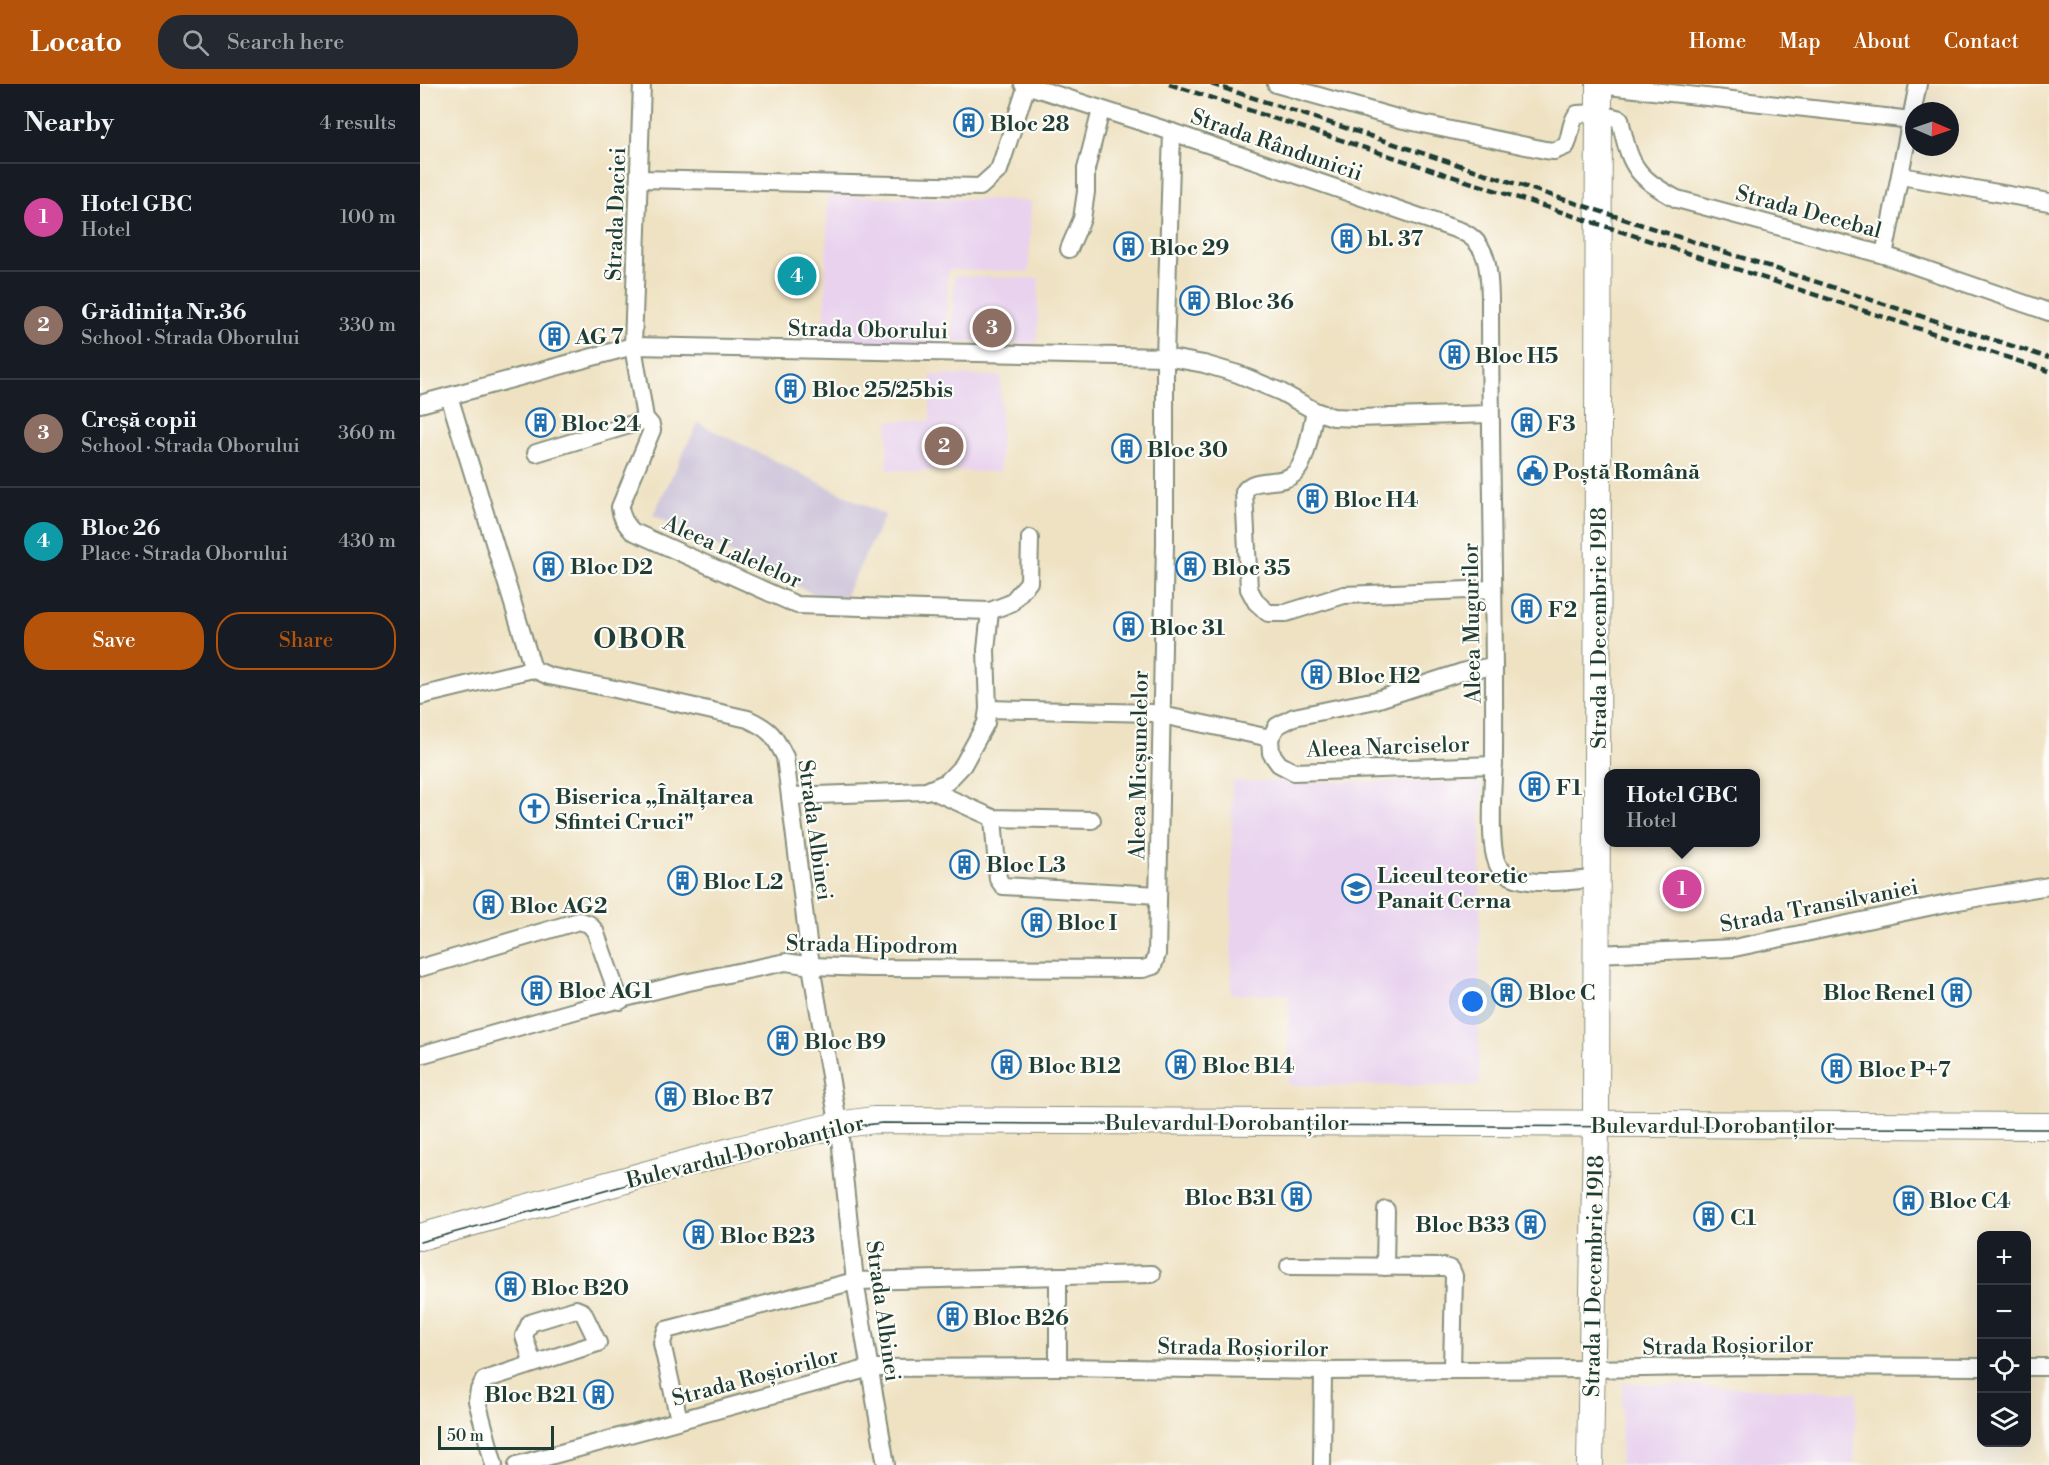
<!DOCTYPE html>
<html lang="en">
<head>
<meta charset="utf-8">
<style>
	:root { --surface:#171b24; --page:#242831; --text:#f1f3f6; --muted:#9ea1a6; --line:#363941; --accent:#b45309 }
	body { margin:0; font-family:"Libre Bodoni",serif; background:var(--page); color:var(--text) }
	.controls { position:absolute; right:18px; bottom:18px; display:grid; overflow:hidden; border-radius:12px; box-shadow:0 6px 24px #0002 }
	.controls button { width:54px; height:54px; display:grid; place-items:center; padding:0; border:0; border-bottom:2px solid var(--line); background:var(--surface); color:var(--text); font:30px sans-serif }
	.compass { position:absolute; left:1485px; top:18px; width:54px; height:54px; border-radius:50%; background:var(--surface); box-shadow:0 6px 24px #0002; rotate:92deg }
	.scale { position:absolute; left:18px; bottom:15px; width:116px; box-sizing:border-box; padding-left:6px; border:3px solid #1f3d34; border-top:0; font-size:16px; line-height:21px; white-space:nowrap; color:#1f3d34; -webkit-text-stroke:4px #fdfcf7; paint-order:stroke }
	.you { position:absolute; left:1053px; top:918px; width:21px; height:21px; margin:-15px; border:4px solid #fff; border-radius:50%; background:#1a73e8; box-shadow:0 0 0 9px #1a73e833 }
	.badge { display:grid; place-items:center; width:39px; height:39px; border-radius:50%; background:var(--accent); color:#fff; font-size:20px; font-weight:700 }
	.pin { position:absolute; translate:-50% -50%; border:3px solid #fff; box-shadow:0 2px 6px #0006 }
	.popup { position:absolute; left:1184px; top:685px; width:156px; height:78px; box-sizing:border-box; display:grid; place-content:center; border-radius:12px; background:var(--surface); filter:drop-shadow(0 2px 4px #0005); font-size:20px; white-space:nowrap; color:var(--muted) }
	.popup b { font-size:22px; color:var(--text) }
	.popup::after { content:''; position:absolute; left:50%; top:100%; margin-left:-12px; border:12px solid transparent; border-top-color:var(--surface) }
	.list { margin:0; padding:0; list-style:none }
	h2 { display:flex; justify-content:space-between; align-items:center; height:78px; margin:0; padding:0 24px; font-size:26px }
	h2 small { font-size:20px; font-weight:400; color:var(--muted) }
	.list li { display:grid; grid-template-columns:39px 1fr auto; gap:18px; align-items:center; box-sizing:border-box; height:108px; padding:0 24px; border-top:2px solid var(--line) }
	.list b { display:block; font-size:22px; white-space:nowrap }
	.list p { margin:0; font-size:20px; white-space:nowrap; color:var(--muted) }
	.list em { font-size:20px; font-style:normal; color:var(--muted) }
	.actions { display:flex; gap:12px; padding:18px 24px }
	.actions a { flex:1; padding:14px 0; border:2px solid var(--accent); border-radius:24px; text-align:center; font-size:21px; color:var(--accent) }
	.actions .main { background:var(--accent); color:#fff }
	.icon { flex:none; width:33px; height:33px; fill:none; stroke:currentColor; stroke-width:2; stroke-linecap:round; stroke-linejoin:round }
	.map { position:relative; flex:none; width:1629px; height:1381px; overflow:hidden }
	header { display:flex; align-items:center; gap:36px; box-sizing:border-box; height:84px; padding:0 30px; background:var(--accent); color:#fff }
	header strong { font-size:28px }
	nav { display:flex; gap:33px; margin-inline-start:auto; font-size:21px }
	.search { width:420px; height:54px; background:var(--page); display:flex; align-items:center; gap:15px; box-sizing:border-box; padding:0 21px; border-radius:24px; color:var(--muted); font-size:22px }
	main { display:flex }
	aside { flex:1; background:var(--surface) }
	.map>svg:first-child { display:block }
	.built { fill:#e8d2ee }
	.industrial { fill:#c9bfd7 }
	.lines { fill:none; stroke-linecap:round; stroke-linejoin:round }
	.minor-casing { stroke:#87907c; stroke-width:20 }
	.primary-casing { stroke:#87907c; stroke-width:28 }
	.minor { stroke:#fff; stroke-width:16 }
	.primary { stroke:#fff; stroke-width:26 }
	.tram { stroke:#1f3d34; stroke-width:1.5 }
	.rail { stroke:#1f3d34; stroke-width:4.5; stroke-dasharray:9 4.5; stroke-linecap:butt }
	.labels { text-anchor:middle; stroke-width:4.5; stroke-linejoin:round; paint-order:stroke }
	.poi-label { font-size:22px; font-weight:bold; fill:#1f3d34; stroke:#fdfcf7; text-anchor:start }
	.street-label { font-size:22px; fill:#1f3d34; stroke:#fdfcf7 }
	.district-label { font-size:28px; font-weight:bold; letter-spacing:1.5px; fill:#1f3d34; stroke:#fdfcf7 }
</style>
</head>
<body>
<header>
<strong>Locato</strong>
<div class="search"><svg class="icon" aria-label="search" viewBox="0 0 24 24"><circle cx="10" cy="10" r="6"/><path d="M15 15l6 6"/></svg>Search here</div>
<nav><a>Home</a><a>Map</a><a>About</a><a>Contact</a></nav>
</header>
<main>
<aside>
<h2>Nearby<small>4 results</small></h2>
<ul class="list">
<li><span class="badge" style="background:#d1479c">1</span><div><b>Hotel GBC</b><p>Hotel</p></div><em>100 m</em></li>
<li><span class="badge" style="background:#8d6e63">2</span><div><b>Grădinița Nr.36</b><p>School · Strada Oborului</p></div><em>330 m</em></li>
<li><span class="badge" style="background:#8d6e63">3</span><div><b>Creșă copii</b><p>School · Strada Oborului</p></div><em>360 m</em></li>
<li><span class="badge" style="background:#0f9aa8">4</span><div><b>Bloc 26</b><p>Place · Strada Oborului</p></div><em>430 m</em></li>
</ul>
<div class="actions"><a class="main">Save</a><a>Share</a></div>
</aside>
<div class="map">
<svg width="1629" height="1381" viewBox="0 0 1629 1381">
	<rect width="100%" height="100%" fill="#fdfcf7"/>
	<filter id="ink" filterUnits="userSpaceOnUse"><feTurbulence type="fractalNoise" baseFrequency=".0167" numOctaves="2"/><feDisplacementMap in="SourceGraphic" scale="12" xChannelSelector="R" yChannelSelector="G"/><feConvolveMatrix kernelMatrix="1 2 1 2 8 2 1 2 1" color-interpolation-filters="sRGB"/></filter>
	<filter id="wash" filterUnits="userSpaceOnUse"><feTurbulence type="fractalNoise" baseFrequency=".008" numOctaves="4" result="noise"/><feDisplacementMap in="SourceGraphic" scale="24" xChannelSelector="R" yChannelSelector="G"/><feGaussianBlur stdDeviation="1.35" result="paint"/><feColorMatrix in="noise" values="0 0 0 0 0 0 0 0 0 0 0 0 0 0 0 0 0 1.4 0 .05"/><feComposite in="paint" operator="in"/></filter>
	<g filter="url(#wash)">
		<rect width="100%" height="100%" fill="#efe2c3"/>
		<g class="built">
			<polygon points="408,111 611,117 609,188 528,186 526,264 404,261"/>
			<polygon points="534,192 619,194 617,260 532,258"/>
			<polygon points="511,291 581,292 580,388 467,386 468,337 510,337"/>
			<polygon points="812,697 1061,698 1059,1002 868,1001 869,911 811,910"/>
			<polygon points="1203,1299 1437,1308 1434,1381 1200,1381"/>
		</g>
		<polygon class="industrial" points="278,339 465,431 420,523 233,431"/>
	</g>
	<g filter="url(#ink)">
		<g class="lines">
			<defs>
				<g id="minor">
					<path d="M222,0L213,262L225,334L231,341L232,346L200,423C201,433 205,439 212,447L377,521L570,527L566,566L568,625L566,639L543,681L527,698L506,707L370,712"/>
					<path d="M603,0L752,48L1041,147C1069,159 1069,187 1070,214C1070,365 1075,516 1074,668C1074,691 1066,768 1080,784C1098,806 1150,796 1176,795"/>
					<path d="M856,0L984,36L1125,66L1134,67L1146,62C1151,52 1150,38 1157,30L1178,29L1200,35C1210,81 1214,92 1257,115L1464,171L1629,228"/>
					<polyline points="1179,1 1492,36"/>
					<polyline points="1481,92 1629,118"/>
					<polyline points="219,95 560,103 579,86 607,1"/>
					<polyline points="649,165 662,135 666,108 666,85 681,26"/>
					<polyline points="1464,171 1498,0"/>
					<path d="M29,312L113,585L129,592L195,605L328,635C351,646 354,651 365,673L391,882L419,1044L435,1197L466,1381"/>
					<polyline points="0,320 213,262 745,273 784,280 818,290 861,308 895,327 913,333 937,334 1070,330"/>
					<path d="M895,327C891,344 887,377 875,389C861,403 834,391 824,408L829,505L836,518L848,529H866L924,511L1073,505"/>
					<polyline points="116,369 226,336"/>
					<polyline points="570,527 591,519 609,498 610,454"/>
					<polyline points="0,612 113,585"/>
					<polyline points="568,625 732,629 850,654"/>
					<polyline points="1074,681 874,688 859,680 851,669 850,654 857,642 874,633 956,616 1045,587 1074,582"/>
					<polyline points="511,706 573,734 672,736"/>
					<polyline points="573,734 578,795 583,802 738,811"/>
					<polyline points="1176,870 1314,864 1532,818 1629,802"/>
					<polyline points="0,884 159,837 169,840 175,847 200,917"/>
					<polyline points="0,971 158,926 264,899 366,878 391,882 449,884 723,885 733,882 737,870 745,459 745,273 752,48"/>
					<polyline points="869,1182 1024,1183 1031,1185 1034,1192 1032,1285"/>
					<polyline points="965,1183 966,1126"/>
					<polyline points="638,1192 638,1283"/>
					<polyline points="1606,1283 1629,1283"/>
					<polyline points="259,1336 242,1259 246,1246 435,1197 732,1190"/>
					<polyline points="74,1381 57,1317 59,1306 64,1296 178,1259 163,1228 156,1225 110,1239 104,1252 113,1280"/>
					<polyline points="97,1381 450,1284 638,1283 903,1287 1171,1285 1328,1282 1562,1283"/>
					<polyline points="902,1381 903,1287"/>
				</g>
				<g id="primary">
					<polyline points="0,1153 314,1066 418,1041 454,1036 1629,1042"/>
					<polyline points="1170,1381 1176,1041 1179,0"/>
				</g>
			</defs>
			<use href="#minor" class="minor-casing"/>
			<use href="#primary" class="primary-casing"/>
			<use href="#minor" class="minor"/>
			<use href="#primary" class="primary"/>
			<polyline class="tram" points="0,1158 351,1061 419,1044 462,1039 1629,1045"/>
			<g class="rail">
				<polyline points="749,0 1629,287"/>
				<polyline points="791,0 1629,274"/>
			</g>
		</g>
	</g>
	<defs>
		<symbol id="building-ring" viewBox="-11 -11 22 22"><circle r="9.5" fill="#fdfcf7" stroke="#1f6fb2" stroke-width="1.5"/><path d="M-4-6H4V6H1V3H-1V6H-4ZM-2.5-4.3h1.7v1.8h-1.7ZM.8-4.3h1.7v1.8H.8ZM-2.5-1h1.7V.8h-1.7ZM.8-1h1.7V.8H.8Z" fill="#1f6fb2"/></symbol>
		<symbol id="civic-ring" viewBox="-11 -11 22 22"><circle r="9.5" fill="#fdfcf7" stroke="#1f6fb2" stroke-width="1.5"/><path d="M-.6-6.5H3V-4.5H.6V-3L4-1V1h2V6H-6V1h2V-1L-.6-3ZM-1.2 2.5V6h2.4V2.5Z" fill="#1f6fb2"/></symbol>
		<symbol id="church-ring" viewBox="-11 -11 22 22"><circle r="9.5" fill="#fdfcf7" stroke="#1f6fb2" stroke-width="1.5"/><path d="M-1.2-6h2.4v3.5h3.3v2.4h-3.3V6h-2.4V-.1h-3.3v-2.4h3.3Z" fill="#1f6fb2"/></symbol>
		<symbol id="university-ring" viewBox="-11 -11 22 22"><circle r="9.5" fill="#fdfcf7" stroke="#1f6fb2" stroke-width="1.5"/><path d="M0-5L7-2L0 1L-7-2ZM-4 1L0 2.5L4 1V4Q0 6-4 4Z" fill="#1f6fb2"/></symbol>
	</defs>
	<g fill-rule="evenodd">
		<use href="#building-ring" x="532" y="22" width="33" height="33"/>
		<use href="#building-ring" x="910" y="138" width="33" height="33"/>
		<use href="#building-ring" x="692" y="146" width="33" height="33"/>
		<use href="#building-ring" x="758" y="200" width="33" height="33"/>
		<use href="#building-ring" x="118" y="236" width="33" height="33"/>
		<use href="#building-ring" x="1018" y="254" width="33" height="33"/>
		<use href="#building-ring" x="354" y="288" width="33" height="33"/>
		<use href="#building-ring" x="104" y="322" width="33" height="33"/>
		<use href="#building-ring" x="1090" y="322" width="33" height="33"/>
		<use href="#building-ring" x="690" y="348" width="33" height="33"/>
		<use href="#civic-ring" x="1096" y="370" width="33" height="33"/>
		<use href="#building-ring" x="876" y="398" width="33" height="33"/>
		<use href="#building-ring" x="112" y="466" width="33" height="33"/>
		<use href="#building-ring" x="754" y="466" width="33" height="33"/>
		<use href="#building-ring" x="1090" y="508" width="33" height="33"/>
		<use href="#building-ring" x="692" y="526" width="33" height="33"/>
		<use href="#building-ring" x="880" y="574" width="33" height="33"/>
		<use href="#building-ring" x="1098" y="686" width="33" height="33"/>
		<use href="#church-ring" x="98" y="708" width="33" height="33"/>
		<use href="#building-ring" x="528" y="764" width="33" height="33"/>
		<use href="#building-ring" x="246" y="780" width="33" height="33"/>
		<use href="#university-ring" x="920" y="788" width="33" height="33"/>
		<use href="#building-ring" x="52" y="804" width="33" height="33"/>
		<use href="#building-ring" x="600" y="822" width="33" height="33"/>
		<use href="#building-ring" x="100" y="890" width="33" height="33"/>
		<use href="#building-ring" x="1070" y="892" width="33" height="33"/>
		<use href="#building-ring" x="1520" y="892" width="33" height="33"/>
		<use href="#building-ring" x="346" y="940" width="33" height="33"/>
		<use href="#building-ring" x="570" y="964" width="33" height="33"/>
		<use href="#building-ring" x="744" y="964" width="33" height="33"/>
		<use href="#building-ring" x="1400" y="968" width="33" height="33"/>
		<use href="#building-ring" x="234" y="996" width="33" height="33"/>
		<use href="#building-ring" x="860" y="1096" width="33" height="33"/>
		<use href="#building-ring" x="1472" y="1100" width="33" height="33"/>
		<use href="#building-ring" x="1272" y="1116" width="33" height="33"/>
		<use href="#building-ring" x="1094" y="1124" width="33" height="33"/>
		<use href="#building-ring" x="262" y="1134" width="33" height="33"/>
		<use href="#building-ring" x="74" y="1186" width="33" height="33"/>
		<use href="#building-ring" x="516" y="1216" width="33" height="33"/>
		<use href="#building-ring" x="162" y="1294" width="33" height="33"/>
	</g>
	<g class="labels">
		<g class="poi-label">
			<text x="570" y="47">Bloc 28</text>
			<text x="947" y="162">bl. 37</text>
			<text x="730" y="171">Bloc 29</text>
			<text x="795" y="225">Bloc 36</text>
			<text x="155" y="260">AG 7</text>
			<text x="1055" y="279">Bloc H5</text>
			<text x="392" y="313">Bloc 25/25bis</text>
			<text x="141" y="347">Bloc 24</text>
			<text x="1127" y="347">F3</text>
			<text x="727" y="373">Bloc 30</text>
			<text x="1133" y="395">Poștă Română</text>
			<text x="914" y="423">Bloc H4</text>
			<text x="150" y="490">Bloc D2</text>
			<text x="792" y="491">Bloc 35</text>
			<text x="1128" y="533">F2</text>
			<text x="730" y="551">Bloc 31</text>
			<text x="917" y="599">Bloc H2</text>
			<text x="1136" y="711">F1</text>
			<text x="135" y="720">Biserica „Înălțarea<tspan x="135" dy="25">Sfintei Cruci"</tspan></text>
			<text x="566" y="788">Bloc L3</text>
			<text x="957" y="799">Liceul teoretic<tspan x="957" dy="25">Panait Cerna</tspan></text>
			<text x="283" y="805">Bloc L2</text>
			<text x="90" y="829">Bloc AG2</text>
			<text x="637" y="846">Bloc I</text>
			<text x="138" y="914">Bloc AG1</text>
			<text x="1108" y="916">Bloc C</text>
			<text x="1515" y="916" text-anchor="end">Bloc Renel</text>
			<text x="384" y="965">Bloc B9</text>
			<text x="608" y="989">Bloc B12</text>
			<text x="782" y="989">Bloc B14</text>
			<text x="1438" y="993">Bloc P+7</text>
			<text x="272" y="1021">Bloc B7</text>
			<text x="856" y="1121" text-anchor="end">Bloc B31</text>
			<text x="1509" y="1124">Bloc C4</text>
			<text x="1310" y="1141">C1</text>
			<text x="1090" y="1148" text-anchor="end">Bloc B33</text>
			<text x="300" y="1159">Bloc B23</text>
			<text x="111" y="1211">Bloc B20</text>
			<text x="553" y="1241">Bloc B26</text>
			<text x="157" y="1318" text-anchor="end">Bloc B21</text>
		</g>
		<g class="street-label">
			<text transform="translate(857 60) rotate(19)" y="8">Strada Rândunicii</text>
			<text transform="translate(1389 127) rotate(15)" y="8">Strada Decebal</text>
			<text transform="translate(195 130) rotate(-88)" y="8">Strada Daciei</text>
			<text transform="translate(448 245) rotate(1)" y="8">Strada Oborului</text>
			<text transform="translate(313 467) rotate(24)" y="8">Aleea Lalelelor</text>
			<text transform="translate(1051 539) rotate(-91)" y="8">Aleea Mugurilor</text>
			<text transform="translate(1178 544) rotate(-90)" y="8">Strada 1 Decembrie 1918</text>
			<text transform="translate(968 662) rotate(-2)" y="8">Aleea Narciselor</text>
			<text transform="translate(718 681) rotate(-89)" y="8">Aleea Micșunelelor</text>
			<text transform="translate(396 746) rotate(82)" y="8">Strada Albinei</text>
			<text transform="translate(1399 821) rotate(-11)" y="8">Strada Transilvaniei</text>
			<text transform="translate(452 860) rotate(1)" y="8">Strada Hipodrom</text>
			<text x="807" y="1046">Bulevardul Dorobanților</text>
			<text x="1293" y="1049">Bulevardul Dorobanților</text>
			<text transform="translate(325 1067) rotate(-14)" y="8">Bulevardul Dorobanților</text>
			<text transform="translate(1173 1192) rotate(-89)" y="8">Strada 1 Decembrie 1918</text>
			<text transform="translate(464 1227) rotate(82)" y="8">Strada Albinei</text>
			<text transform="translate(1308 1261) rotate(-1)" y="8">Strada Roșiorilor</text>
			<text transform="translate(823 1263) rotate(1)" y="8">Strada Roșiorilor</text>
			<text transform="translate(335 1292) rotate(-15)" y="8">Strada Roșiorilor</text>
		</g>
		<g class="district-label">
			<text x="220" y="564">OBOR</text>
		</g>
	</g>
</svg>
<div class="controls">
<button>+</button>
<button>−</button>
<button><svg class="icon" aria-label="locate" viewBox="0 0 24 24"><circle cx="12" cy="12" r="6"/><path d="M12 2v4M12 18v4M2 12h4M18 12h4"/></svg></button>
<button><svg class="icon" aria-label="layers" viewBox="0 0 24 24"><path d="M12 4l9 5-9 5-9-5zM3 14l9 5 9-5"/></svg></button>
</div>
<svg class="compass" viewBox="-18 -18 36 36"><path d="M0-13l5 13h-10z" fill="#e53935"/><path d="M0 13l5-13h-10z" fill="#9ea1a6"/></svg>
<div class="scale">50 m</div>
<div class="you"></div>
<div class="pin badge" style="left:1262px;top:805px;background:#d1479c">1</div>
<div class="popup"><b>Hotel GBC</b>Hotel</div>
<div class="pin badge" style="left:524px;top:362px;background:#8d6e63">2</div>
<div class="pin badge" style="left:572px;top:244px;background:#8d6e63">3</div>
<div class="pin badge" style="left:377px;top:192px;background:#0f9aa8">4</div>
</div>
</main>
</body>
</html>
